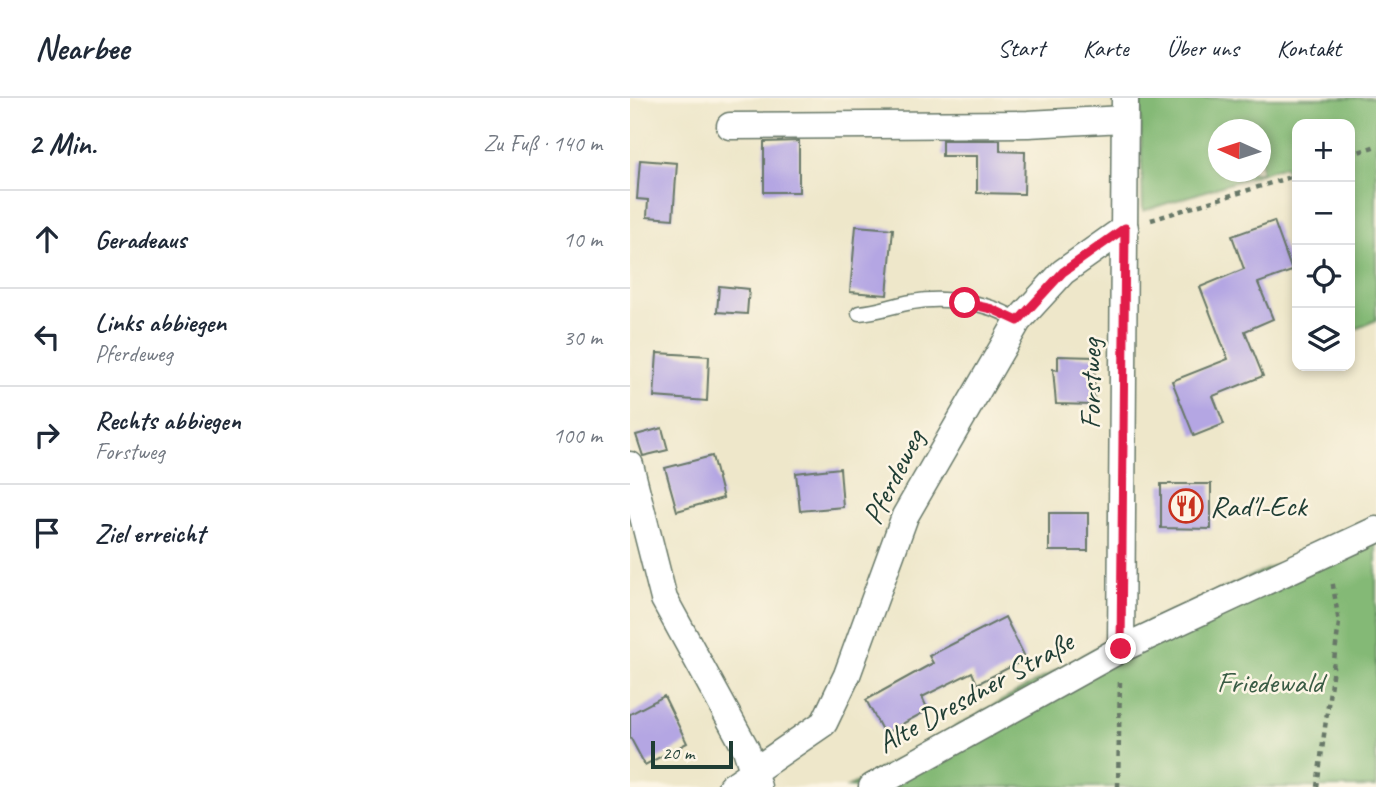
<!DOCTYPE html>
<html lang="de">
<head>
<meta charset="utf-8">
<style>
	:root { --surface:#fff; --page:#f2f2f3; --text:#1f2937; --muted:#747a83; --line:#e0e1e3 }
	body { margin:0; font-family:Caveat,sans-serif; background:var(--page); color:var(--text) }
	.controls { position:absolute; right:21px; top:21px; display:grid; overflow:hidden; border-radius:14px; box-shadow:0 4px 10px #0003 }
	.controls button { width:63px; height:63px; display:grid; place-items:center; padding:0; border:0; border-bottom:2px solid var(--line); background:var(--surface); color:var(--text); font:35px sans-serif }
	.compass { position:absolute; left:578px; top:21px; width:63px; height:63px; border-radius:50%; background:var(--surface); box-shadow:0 4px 10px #0003; rotate:273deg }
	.scale { position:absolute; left:21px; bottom:18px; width:82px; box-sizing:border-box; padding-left:7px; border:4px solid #1f3d34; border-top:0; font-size:19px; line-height:24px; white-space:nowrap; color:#1f3d34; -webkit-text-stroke:5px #fcf5e5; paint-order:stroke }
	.stop { position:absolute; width:21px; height:21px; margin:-16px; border:5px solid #e11d48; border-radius:50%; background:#fff }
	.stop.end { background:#e11d48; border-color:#fff; box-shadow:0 2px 7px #0008 }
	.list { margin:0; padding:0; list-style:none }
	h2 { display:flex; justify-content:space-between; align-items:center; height:91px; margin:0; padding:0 28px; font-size:30px }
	h2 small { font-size:23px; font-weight:400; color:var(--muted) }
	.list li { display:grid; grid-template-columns:46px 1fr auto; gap:21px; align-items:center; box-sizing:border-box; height:98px; padding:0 28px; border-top:2px solid var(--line) }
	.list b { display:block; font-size:26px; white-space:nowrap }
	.list p { margin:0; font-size:23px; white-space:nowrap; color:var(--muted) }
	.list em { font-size:23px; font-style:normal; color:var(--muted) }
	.icon { flex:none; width:38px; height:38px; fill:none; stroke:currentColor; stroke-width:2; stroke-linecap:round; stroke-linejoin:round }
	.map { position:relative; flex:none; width:746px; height:689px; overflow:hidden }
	header { display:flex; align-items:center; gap:42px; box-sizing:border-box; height:98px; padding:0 35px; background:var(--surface); border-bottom:2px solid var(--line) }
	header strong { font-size:33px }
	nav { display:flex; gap:38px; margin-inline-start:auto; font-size:24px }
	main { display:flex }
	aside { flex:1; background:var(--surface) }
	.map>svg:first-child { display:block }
	.forest { fill:#84b976; stroke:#527b55; stroke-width:2; fill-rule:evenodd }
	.building { fill:#b4a6e3 }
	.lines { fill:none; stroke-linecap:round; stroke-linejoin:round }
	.lane-casing { stroke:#677868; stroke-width:17 }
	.street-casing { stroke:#677868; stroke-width:29 }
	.path { stroke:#677868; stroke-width:4.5; stroke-dasharray:5 5; stroke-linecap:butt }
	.lane { stroke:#fff; stroke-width:14 }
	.street { stroke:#fff; stroke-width:26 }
	.route { stroke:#e11d48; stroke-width:9 }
	.labels { text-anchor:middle; stroke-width:5; stroke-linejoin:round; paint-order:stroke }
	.street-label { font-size:30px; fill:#1f3d34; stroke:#fcf5e5 }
	.poi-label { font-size:30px; fill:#1f3d34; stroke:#fcf5e5; text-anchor:start }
	.park-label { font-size:30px; fill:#3a5c45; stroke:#fcf5e5 }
</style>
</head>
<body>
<header>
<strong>Nearbee</strong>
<nav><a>Start</a><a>Karte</a><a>Über uns</a><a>Kontakt</a></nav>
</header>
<main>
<aside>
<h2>2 Min.<small>Zu Fuß · 140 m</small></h2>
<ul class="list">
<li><svg class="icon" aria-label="ahead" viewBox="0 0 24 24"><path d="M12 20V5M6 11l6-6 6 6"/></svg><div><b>Geradeaus</b></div><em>10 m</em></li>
<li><svg class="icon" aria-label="left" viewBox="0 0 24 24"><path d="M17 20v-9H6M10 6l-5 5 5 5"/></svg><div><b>Links abbiegen</b><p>Pferdeweg</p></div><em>30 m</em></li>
<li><svg class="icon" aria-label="right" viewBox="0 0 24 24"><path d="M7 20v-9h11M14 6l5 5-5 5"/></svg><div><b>Rechts abbiegen</b><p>Forstweg</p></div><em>100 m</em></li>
<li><svg class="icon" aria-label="arrive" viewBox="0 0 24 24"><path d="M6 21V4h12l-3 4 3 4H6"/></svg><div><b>Ziel erreicht</b></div></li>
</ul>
</aside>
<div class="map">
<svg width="746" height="689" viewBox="0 0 746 689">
	<rect width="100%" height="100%" fill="#fcf5e5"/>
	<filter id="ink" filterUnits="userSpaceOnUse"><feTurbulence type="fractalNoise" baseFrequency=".0143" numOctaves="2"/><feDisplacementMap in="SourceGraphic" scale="14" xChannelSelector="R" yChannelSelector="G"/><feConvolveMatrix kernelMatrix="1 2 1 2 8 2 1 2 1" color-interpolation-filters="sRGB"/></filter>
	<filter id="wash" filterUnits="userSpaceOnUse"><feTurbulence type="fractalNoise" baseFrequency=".00686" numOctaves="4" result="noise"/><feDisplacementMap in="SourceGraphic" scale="28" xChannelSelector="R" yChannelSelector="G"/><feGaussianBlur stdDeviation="1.57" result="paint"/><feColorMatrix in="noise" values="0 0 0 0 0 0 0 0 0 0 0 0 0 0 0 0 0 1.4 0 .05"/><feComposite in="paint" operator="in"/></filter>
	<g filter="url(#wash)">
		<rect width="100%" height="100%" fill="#eee7ca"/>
		<g class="forest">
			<path d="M510,0H746V222L726,231L720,217V26H667V96L654,68L513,113ZM589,32H631V74H589Z"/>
			<polygon points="746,423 746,689 218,689 491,536"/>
		</g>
		<g id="blocks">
			<g class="building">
				<polygon points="312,42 370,42 370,53 395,54 394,96 347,95 347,58 312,58"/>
				<polygon points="169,43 169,94 134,94 134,44"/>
				<polygon points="10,62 47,65 43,121 17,119 18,102 7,101"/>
				<polygon points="644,123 662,173 628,185 643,221 615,233 633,278 583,298 594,326 564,338 542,283 598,261 570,189 614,171 602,138"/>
				<polygon points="226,128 263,131 257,197 220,194"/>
				<polygon points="89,188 119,191 117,216 87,214"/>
				<polygon points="27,255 79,258 77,303 24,299"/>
				<polygon points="428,258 465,259 464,307 426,306 423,271 428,272"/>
				<polygon points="32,330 38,352 13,358 6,337"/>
				<polygon points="82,358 93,400 47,413 35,370"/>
				<polygon points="210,370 213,409 170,413 166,375"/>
				<polygon points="531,386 581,386 581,431 531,430"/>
				<rect x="419" y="415" width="39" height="38"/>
				<polygon points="375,519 396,561 347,586 342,574 292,599 298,612 254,636 236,602 303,565 299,558"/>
				<polygon points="34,598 57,645 15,667 0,639 0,616"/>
			</g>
		</g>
	</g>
	<g filter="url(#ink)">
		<use href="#blocks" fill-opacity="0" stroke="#677868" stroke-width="2"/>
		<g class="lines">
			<defs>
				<path id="lane" d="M229,215C249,214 263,207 282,204C314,198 361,204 388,223"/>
				<g id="street">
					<polyline points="100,28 398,26 494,21"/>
					<polyline points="0,367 34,501 116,651 128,689"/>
					<polyline points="491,551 495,0"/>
					<polyline points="101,689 194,625 217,577 275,418 388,223 433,174 495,130"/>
					<polyline points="242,689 491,551 746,432"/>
				</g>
			</defs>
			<use href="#lane" class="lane-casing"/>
			<use href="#street" class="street-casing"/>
			<g class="path">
				<polyline points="720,57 746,48"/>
				<polyline points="521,122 667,77"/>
				<polyline points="488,689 490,581"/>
				<polyline points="687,689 709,525 702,481"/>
			</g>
			<use href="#lane" class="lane"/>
			<use href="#street" class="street"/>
		</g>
	</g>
	<g class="lines" filter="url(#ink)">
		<polyline class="route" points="335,205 362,211 388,223 433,174 495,130 491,551"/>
	</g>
	<defs>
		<symbol id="restaurant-ring" viewBox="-11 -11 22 22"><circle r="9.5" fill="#fcf5e5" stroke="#c8321e" stroke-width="1.5"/><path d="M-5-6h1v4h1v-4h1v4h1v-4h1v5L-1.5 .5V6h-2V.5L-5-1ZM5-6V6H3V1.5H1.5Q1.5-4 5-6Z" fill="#c8321e"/></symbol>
	</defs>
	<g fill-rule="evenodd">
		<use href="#restaurant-ring" x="537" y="389" width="38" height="38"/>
	</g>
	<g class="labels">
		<g class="street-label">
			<text transform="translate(460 286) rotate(-90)" y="10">Forstweg</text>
			<text transform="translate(263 379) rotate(-63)" y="10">Pferdeweg</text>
			<text transform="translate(345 594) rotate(-29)" y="10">Alte Dresdner Straße</text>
		</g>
		<g class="poi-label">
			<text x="580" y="418">Rad'l-Eck</text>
		</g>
		<g class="park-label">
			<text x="640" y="594">Friedewald</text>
		</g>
	</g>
</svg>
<div class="controls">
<button>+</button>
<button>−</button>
<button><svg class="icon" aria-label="locate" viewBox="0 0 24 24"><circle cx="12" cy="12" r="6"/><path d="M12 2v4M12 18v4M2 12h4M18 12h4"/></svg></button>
<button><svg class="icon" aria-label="layers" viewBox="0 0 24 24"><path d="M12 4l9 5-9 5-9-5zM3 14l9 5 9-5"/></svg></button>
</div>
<svg class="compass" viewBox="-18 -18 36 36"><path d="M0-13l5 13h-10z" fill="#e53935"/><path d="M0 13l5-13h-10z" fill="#747a83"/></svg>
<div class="scale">20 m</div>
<div class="stop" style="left:335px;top:205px"></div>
<div class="stop end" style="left:491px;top:551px"></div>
</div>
</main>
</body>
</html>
